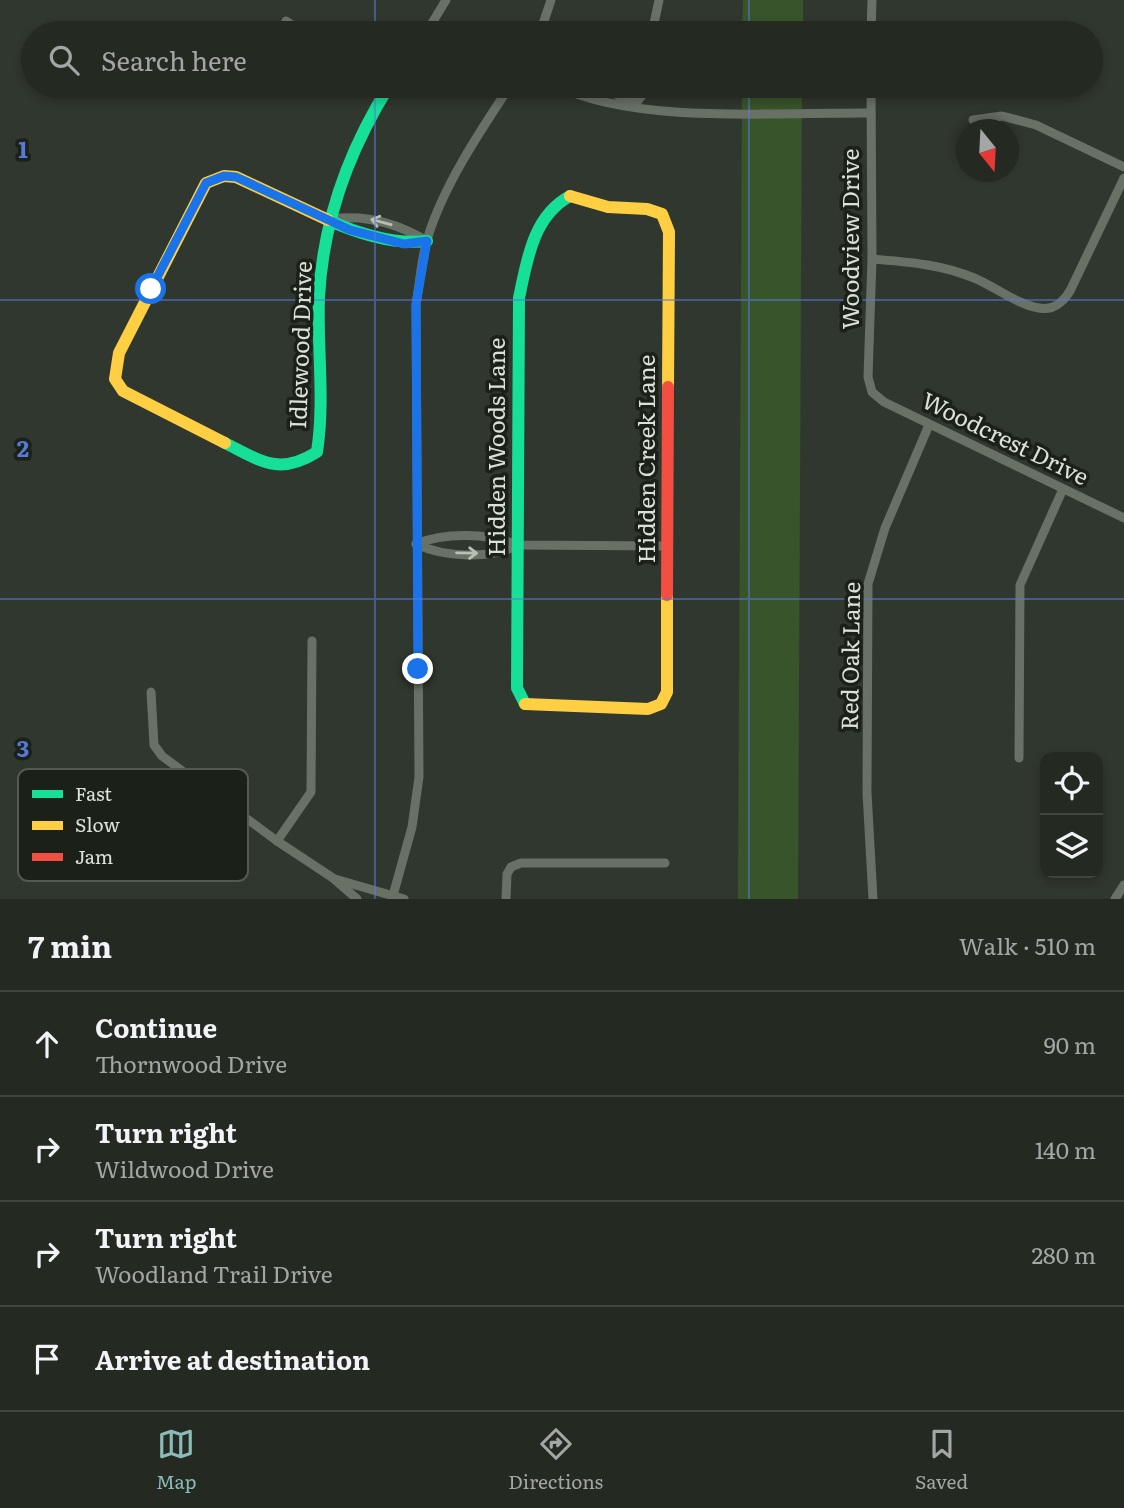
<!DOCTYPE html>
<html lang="en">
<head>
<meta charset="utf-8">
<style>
	:root { --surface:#242922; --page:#30352f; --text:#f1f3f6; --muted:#a3a6a5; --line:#414540; --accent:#8bbbb9 }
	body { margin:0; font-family:Literata,serif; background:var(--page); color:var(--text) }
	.controls { position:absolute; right:21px; bottom:21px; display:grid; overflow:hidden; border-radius:14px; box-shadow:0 4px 10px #0003 }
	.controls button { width:63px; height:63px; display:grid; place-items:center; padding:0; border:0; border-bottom:2px solid var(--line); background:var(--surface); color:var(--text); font:35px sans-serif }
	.compass { position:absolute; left:956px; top:119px; width:63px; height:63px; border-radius:50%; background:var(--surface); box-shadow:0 4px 10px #0003; rotate:162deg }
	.stop { position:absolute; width:21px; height:21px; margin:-16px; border:5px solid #1a73e8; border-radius:50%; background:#fff }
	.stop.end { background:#1a73e8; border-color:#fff; box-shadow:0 2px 7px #0008 }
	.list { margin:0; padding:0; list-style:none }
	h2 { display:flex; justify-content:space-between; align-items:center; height:91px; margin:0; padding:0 28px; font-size:30px }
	h2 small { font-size:23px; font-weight:400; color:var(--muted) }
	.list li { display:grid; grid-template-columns:46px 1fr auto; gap:21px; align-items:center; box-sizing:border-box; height:105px; padding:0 28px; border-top:2px solid var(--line) }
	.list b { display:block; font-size:26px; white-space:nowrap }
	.list p { margin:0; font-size:23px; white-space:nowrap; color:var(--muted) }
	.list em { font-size:23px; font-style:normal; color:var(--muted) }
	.icon { flex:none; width:38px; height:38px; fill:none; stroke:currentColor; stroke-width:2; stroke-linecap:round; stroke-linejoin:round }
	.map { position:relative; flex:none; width:1124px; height:899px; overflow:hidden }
	.search { position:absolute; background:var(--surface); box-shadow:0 4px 10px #0003; left:21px; right:21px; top:21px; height:77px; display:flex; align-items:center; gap:18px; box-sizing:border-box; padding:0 24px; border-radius:38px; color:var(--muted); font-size:26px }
	.sheet { height:511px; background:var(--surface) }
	nav { display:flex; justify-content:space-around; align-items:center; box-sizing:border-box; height:98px; border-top:2px solid var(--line); background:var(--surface); font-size:19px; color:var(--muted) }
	nav a { display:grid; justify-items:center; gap:4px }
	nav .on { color:var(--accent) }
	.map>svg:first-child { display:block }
	.green { fill:#38542a }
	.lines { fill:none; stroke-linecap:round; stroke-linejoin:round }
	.street { stroke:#697066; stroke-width:9 }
	.fast { stroke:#16e098; stroke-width:12 }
	.slow { stroke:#ffcf43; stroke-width:12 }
	.jam { stroke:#f24e42; stroke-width:12 }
	.oneway { stroke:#b8c0b5 }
	.route { stroke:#1a73e8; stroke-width:9 }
	.grid { fill:none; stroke:#567ad8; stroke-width:2; stroke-opacity:0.55 }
	.labels { text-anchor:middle; stroke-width:7; stroke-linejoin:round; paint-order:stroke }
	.street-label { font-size:23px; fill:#dae2d7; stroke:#1b2019 }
	.key { fill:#1b2019; stroke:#545a52; stroke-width:2 }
	.key-label { font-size:19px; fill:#dae2d7 }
	.grid-label { font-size:23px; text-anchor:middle; font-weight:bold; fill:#567ad8; stroke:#1b2019; stroke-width:7; stroke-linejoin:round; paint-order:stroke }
</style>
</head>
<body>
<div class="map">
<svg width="1124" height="899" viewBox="0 0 1124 899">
	<rect width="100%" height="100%" fill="#30372e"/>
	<g class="green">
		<polygon points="743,0 803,0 803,33 742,33"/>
		<polygon points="742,86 802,86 798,899 738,899"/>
	</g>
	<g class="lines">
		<g class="street">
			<polyline points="286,21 304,33"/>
			<polyline points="426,33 446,0"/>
			<polyline points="540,33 551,0"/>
			<polyline points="652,33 659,0"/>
			<polyline points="871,33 872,0"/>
			<path d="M557,86C638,125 779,112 871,113"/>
			<polyline points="602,86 632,104"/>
			<polyline points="633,86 634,106"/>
			<polyline points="871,86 872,259 868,377 872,392 884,402 1124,518"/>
			<polyline points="634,106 649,86"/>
			<polyline points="973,120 1002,116 1036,125 1124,167"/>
			<path d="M331,219C366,214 397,223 427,241"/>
			<path d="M872,259C907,262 941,264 974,278C994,286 1018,305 1039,308C1054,311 1063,302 1070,291L1124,178"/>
			<path d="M416,544C445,532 489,533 517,545L668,546"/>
			<path d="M416,544C443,557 491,560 517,545"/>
			<polyline points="151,692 154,745 162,756 277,841 333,878 357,899"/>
			<polyline points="1019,758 1020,585 1063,489"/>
			<polyline points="277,841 311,792 312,641"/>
			<polyline points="335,879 404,899"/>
			<path d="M392,899L412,827L419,777L416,304C420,283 421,260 427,240C442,188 480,131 510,86"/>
			<polyline points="506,899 507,874 511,867 521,863 665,863"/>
			<polyline points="873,899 867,793 868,584 885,528 929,425"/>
			<polyline points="1115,899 1124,885"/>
		</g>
		<g class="fast">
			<path d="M328,220C359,234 393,245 427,241"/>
			<path d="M225,443C261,461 279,476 317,452C325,400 317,349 319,297C323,221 349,150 389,86"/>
			<path d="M525,704L517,688L519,298C527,260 533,216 570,196"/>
		</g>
		<g class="slow">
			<polyline points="570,196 608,207 647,209 662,214 669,232 668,387"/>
			<polyline points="225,443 123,391 115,379 119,353 206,183 224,176 236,177 328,220"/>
			<polyline points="525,704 648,709 661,704 667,692 667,595"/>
		</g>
		<polyline class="jam" points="667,595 668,387"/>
	</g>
	<defs><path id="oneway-shaft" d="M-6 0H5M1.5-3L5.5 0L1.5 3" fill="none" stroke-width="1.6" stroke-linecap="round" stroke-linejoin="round" transform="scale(1.75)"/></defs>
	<g class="oneway">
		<use href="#oneway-shaft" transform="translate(381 222) rotate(-165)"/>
		<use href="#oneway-shaft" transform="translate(467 553) rotate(1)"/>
	</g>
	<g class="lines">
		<polyline class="route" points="151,289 206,183 224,176 236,177 350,230 404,244 427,241 416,304 418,669"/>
	</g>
	<path class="grid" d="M375,0V33M749,0V33M375,86V899M749,86V899M0,300H1124M0,599H1124"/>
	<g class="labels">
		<g class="street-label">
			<text transform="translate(851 239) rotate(-90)" y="8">Woodview Drive</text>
			<text transform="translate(301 345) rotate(-88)" y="8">Idlewood Drive</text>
			<text transform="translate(1005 439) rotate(26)" y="8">Woodcrest Drive</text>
			<text transform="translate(497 447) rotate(-90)" y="8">Hidden Woods Lane</text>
			<text transform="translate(647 459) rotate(-90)" y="8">Hidden Creek Lane</text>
			<text transform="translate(851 656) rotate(-89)" y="8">Red Oak Lane</text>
		</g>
	</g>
	<rect x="18" y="769" width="230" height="112" rx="10" class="key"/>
	<rect x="32" y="790" width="31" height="8" fill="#16e098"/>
	<rect x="32" y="821" width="31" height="9" fill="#ffcf43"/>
	<rect x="32" y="853" width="31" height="8" fill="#f24e42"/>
	<g class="key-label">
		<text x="75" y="801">Fast</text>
		<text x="75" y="832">Slow</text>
		<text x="75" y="864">Jam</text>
	</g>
	<g class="grid-label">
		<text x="23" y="158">1</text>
		<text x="23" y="457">2</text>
		<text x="23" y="757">3</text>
	</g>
</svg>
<div class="controls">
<button><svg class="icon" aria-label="locate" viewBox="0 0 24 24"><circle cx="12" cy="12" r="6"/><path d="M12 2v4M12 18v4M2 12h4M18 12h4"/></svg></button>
<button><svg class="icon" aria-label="layers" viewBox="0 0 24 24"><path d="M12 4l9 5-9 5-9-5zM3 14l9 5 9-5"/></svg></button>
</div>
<svg class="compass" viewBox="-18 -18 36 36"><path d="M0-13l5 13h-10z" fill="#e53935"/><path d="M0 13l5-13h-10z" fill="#a3a6a5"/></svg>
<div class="stop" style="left:151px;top:289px"></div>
<div class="stop end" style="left:418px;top:669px"></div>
<div class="search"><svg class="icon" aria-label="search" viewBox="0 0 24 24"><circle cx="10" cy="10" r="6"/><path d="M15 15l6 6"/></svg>Search here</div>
</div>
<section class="sheet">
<h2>7 min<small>Walk · 510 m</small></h2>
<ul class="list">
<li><svg class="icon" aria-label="ahead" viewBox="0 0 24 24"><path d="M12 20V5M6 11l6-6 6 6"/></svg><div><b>Continue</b><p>Thornwood Drive</p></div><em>90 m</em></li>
<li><svg class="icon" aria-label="right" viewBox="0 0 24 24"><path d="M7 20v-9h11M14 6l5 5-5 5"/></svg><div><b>Turn right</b><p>Wildwood Drive</p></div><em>140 m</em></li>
<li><svg class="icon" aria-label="right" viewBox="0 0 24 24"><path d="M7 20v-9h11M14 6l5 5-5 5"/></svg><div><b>Turn right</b><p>Woodland Trail Drive</p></div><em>280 m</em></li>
<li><svg class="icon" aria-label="arrive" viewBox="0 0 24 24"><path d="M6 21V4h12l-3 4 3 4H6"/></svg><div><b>Arrive at destination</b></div></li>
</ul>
</section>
<nav>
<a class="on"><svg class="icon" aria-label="map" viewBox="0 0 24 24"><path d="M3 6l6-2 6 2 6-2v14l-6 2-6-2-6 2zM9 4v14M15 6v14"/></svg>Map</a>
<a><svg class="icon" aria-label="directions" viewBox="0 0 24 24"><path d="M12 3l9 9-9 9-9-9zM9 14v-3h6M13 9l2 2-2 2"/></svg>Directions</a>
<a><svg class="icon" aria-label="saved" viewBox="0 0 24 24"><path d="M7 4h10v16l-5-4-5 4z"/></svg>Saved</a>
</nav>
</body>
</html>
